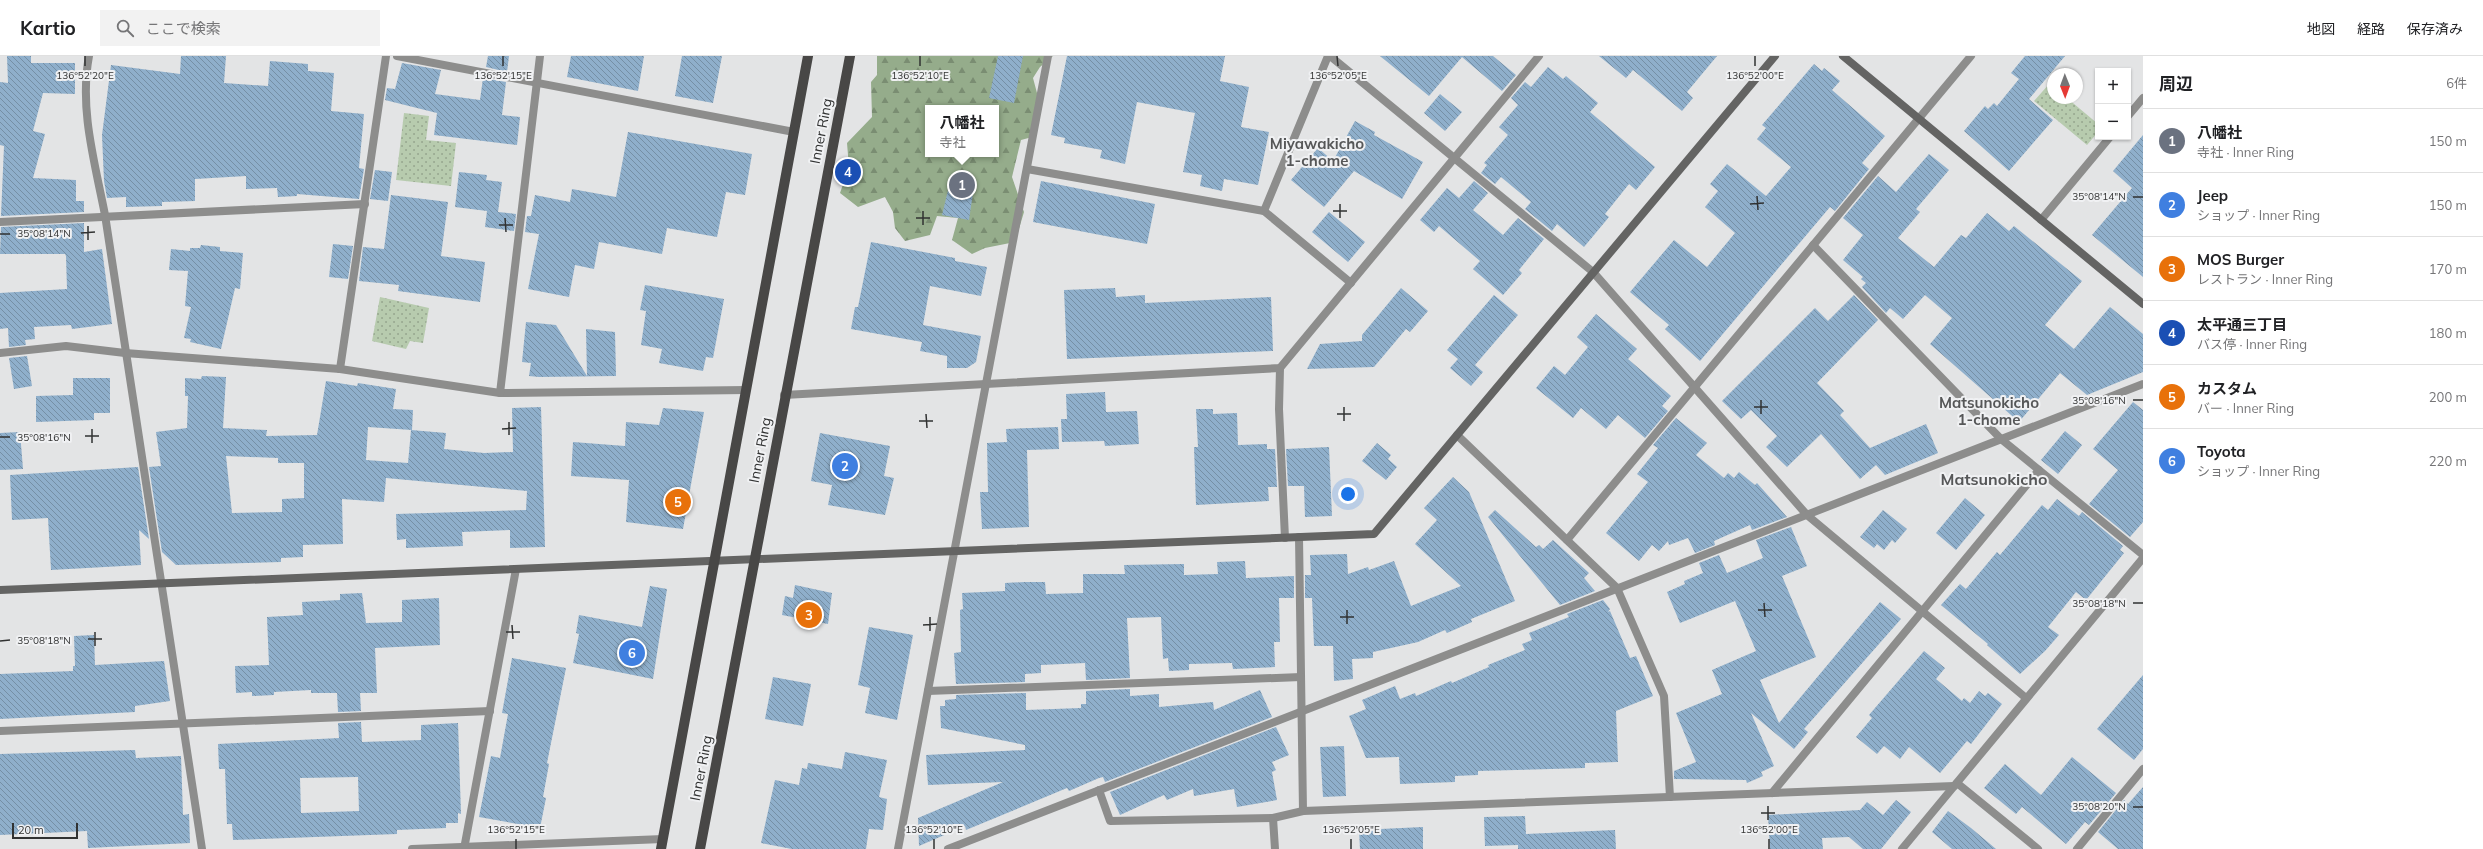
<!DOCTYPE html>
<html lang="ja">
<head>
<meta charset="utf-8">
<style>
	:root { --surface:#fff; --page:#f2f2f2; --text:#202124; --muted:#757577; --line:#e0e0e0; --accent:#645623 }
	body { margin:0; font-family:Mulish,"Noto Sans JP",sans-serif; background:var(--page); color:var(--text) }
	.controls { position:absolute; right:12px; top:12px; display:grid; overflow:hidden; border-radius:0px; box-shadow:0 1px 3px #0004 }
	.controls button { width:36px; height:36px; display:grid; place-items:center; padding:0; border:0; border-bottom:1px solid var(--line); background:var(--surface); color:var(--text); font:20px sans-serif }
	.compass { position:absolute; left:2047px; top:12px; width:36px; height:36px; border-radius:50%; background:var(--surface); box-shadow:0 1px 3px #0004; rotate:179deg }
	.scale { position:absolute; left:12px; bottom:10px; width:66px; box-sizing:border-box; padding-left:4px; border:2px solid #313232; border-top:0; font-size:11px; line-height:14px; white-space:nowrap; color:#313232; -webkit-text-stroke:3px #f0f1f3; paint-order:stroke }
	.you { position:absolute; left:1348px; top:438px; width:14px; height:14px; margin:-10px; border:3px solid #fff; border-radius:50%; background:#1a73e8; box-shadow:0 0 0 6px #1a73e833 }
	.badge { display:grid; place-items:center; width:26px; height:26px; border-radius:50%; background:var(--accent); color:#fff; font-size:13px; font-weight:700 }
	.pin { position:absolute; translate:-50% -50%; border:2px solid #fff; box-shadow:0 1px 4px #0006 }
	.popup { position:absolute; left:925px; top:49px; width:74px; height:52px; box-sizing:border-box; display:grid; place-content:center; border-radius:0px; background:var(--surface); filter:drop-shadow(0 1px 3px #0005); font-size:13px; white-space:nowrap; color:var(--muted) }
	.popup b { font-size:15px; color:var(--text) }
	.popup::after { content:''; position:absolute; left:50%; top:100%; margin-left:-8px; border:8px solid transparent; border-top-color:var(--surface) }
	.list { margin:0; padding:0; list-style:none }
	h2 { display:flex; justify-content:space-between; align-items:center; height:52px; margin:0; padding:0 16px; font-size:17px }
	h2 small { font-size:13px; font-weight:400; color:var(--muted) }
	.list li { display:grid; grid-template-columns:26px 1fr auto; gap:12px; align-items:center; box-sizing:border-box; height:64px; padding:0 16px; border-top:1px solid var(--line) }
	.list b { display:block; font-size:15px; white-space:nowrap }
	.list p { margin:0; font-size:13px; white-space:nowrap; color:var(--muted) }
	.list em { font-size:13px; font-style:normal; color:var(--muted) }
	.icon { flex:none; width:22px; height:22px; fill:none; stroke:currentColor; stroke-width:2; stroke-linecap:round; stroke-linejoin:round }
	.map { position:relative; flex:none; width:2143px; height:793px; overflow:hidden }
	header { display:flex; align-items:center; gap:24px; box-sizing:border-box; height:56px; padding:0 20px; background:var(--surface); border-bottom:1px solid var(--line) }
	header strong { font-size:19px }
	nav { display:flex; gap:22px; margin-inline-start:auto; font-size:14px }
	.search { width:280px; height:36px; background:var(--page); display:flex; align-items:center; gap:10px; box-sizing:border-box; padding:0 14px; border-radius:0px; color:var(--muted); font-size:15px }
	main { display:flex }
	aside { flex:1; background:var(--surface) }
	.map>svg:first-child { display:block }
	.forest { fill:url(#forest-firs); fill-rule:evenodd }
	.garden { fill:url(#garden-dots) }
	.building { fill:url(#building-back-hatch); fill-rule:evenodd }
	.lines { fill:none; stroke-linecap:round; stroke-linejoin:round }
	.street { stroke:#8d8d8c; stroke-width:8 }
	.secondary { stroke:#646463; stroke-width:8 }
	.primary { stroke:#484746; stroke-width:10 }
	.ticks { fill:none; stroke:#313232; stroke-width:1.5 }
	.labels { text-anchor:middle; stroke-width:4; stroke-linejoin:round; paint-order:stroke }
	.street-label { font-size:14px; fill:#313232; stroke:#f0f1f3 }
	.neighbourhood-label { font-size:15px; font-weight:bold; fill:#565758; stroke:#f0f1f3 }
	.quarter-label { font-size:16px; font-weight:bold; fill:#565758; stroke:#f0f1f3 }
	.ticks-label { font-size:10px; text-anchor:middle; fill:#313232; stroke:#f0f1f3; stroke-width:4; stroke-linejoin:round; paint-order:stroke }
</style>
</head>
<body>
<header>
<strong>Kartio</strong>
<div class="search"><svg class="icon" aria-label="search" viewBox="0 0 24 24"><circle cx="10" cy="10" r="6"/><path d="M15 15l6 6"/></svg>ここで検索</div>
<nav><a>地図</a><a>経路</a><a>保存済み</a></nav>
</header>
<main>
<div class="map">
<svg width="2143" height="793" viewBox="0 0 2143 793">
	<defs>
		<pattern id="forest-firs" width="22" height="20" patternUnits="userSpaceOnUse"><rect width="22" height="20" fill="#95ac8b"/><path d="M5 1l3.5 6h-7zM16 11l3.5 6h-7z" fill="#7a8d72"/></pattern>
		<pattern id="garden-dots" width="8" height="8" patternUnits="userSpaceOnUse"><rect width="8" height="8" fill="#b7cbae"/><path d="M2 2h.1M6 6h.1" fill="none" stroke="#95a58e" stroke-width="1.8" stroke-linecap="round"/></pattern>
		<pattern id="building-back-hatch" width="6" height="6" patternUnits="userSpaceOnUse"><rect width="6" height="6" fill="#8fafcb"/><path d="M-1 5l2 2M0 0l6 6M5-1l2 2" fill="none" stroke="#758fa5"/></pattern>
	</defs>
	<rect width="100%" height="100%" fill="#e3e4e5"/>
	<path class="forest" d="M877,0H1053L1040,11L1033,22L1041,52L1036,80L1021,84L1012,121L1024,156L1015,186L985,192L972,198L952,184L958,162L937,160L930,179L905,185L895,172L893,156L885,141L858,151L840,137L849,111L847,87L872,61L871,26L877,19ZM928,52H996V98H928Z"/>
	<g class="garden">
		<polygon points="2050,27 2053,30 2053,42 2067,42 2098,68 2098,76 2087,89 2034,45"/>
		<polygon points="404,57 429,60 426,84 456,87 451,130 396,124"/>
		<polygon points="380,241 429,252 423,287 410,285 406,293 372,285"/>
	</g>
	<g class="building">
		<polygon points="7,0 31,0 31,7 75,7 75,38 43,37 33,75 45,78 33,122 76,124 76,145 84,145 84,156 1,160 4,90 0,89 0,26 8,27"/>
		<polygon points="181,0 226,0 224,27 268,30 270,5 308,8 308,15 334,17 331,55 364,58 359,112 364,113 359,143 297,138 297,140 278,141 277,132 246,133 246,120 195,123 195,145 162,146 162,150 126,151 126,141 107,142 104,125 102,79 111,9 180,18"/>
		<polygon points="488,0 509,0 507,16 486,11"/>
		<polygon points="571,0 644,0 638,35 567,21"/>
		<polygon points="682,0 722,0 713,47 675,40"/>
		<polygon points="998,0 1023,0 1014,47 989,42"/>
		<polygon points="1067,0 1225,0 1220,25 1249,31 1241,71 1269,76 1258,129 1224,123 1222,135 1200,130 1202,119 1183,116 1195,57 1137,46 1125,108 1100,102 1102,94 1064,87 1065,82 1051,79"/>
		<polygon points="1380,0 1493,0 1516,19 1502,35 1462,1 1429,40"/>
		<polygon points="1599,0 1717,0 1687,36 1693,42 1682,55 1633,14 1626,22"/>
		<polygon points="2025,0 2065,0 2029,43 2053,64 2009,115 1964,75 1985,50 1988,53 1994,47 1997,50 2019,23 2011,17"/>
		<polygon points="402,7 441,14 435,38 480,44 483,22 506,26 502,59 520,61 517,89 434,79 437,57 385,44 387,32 395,33"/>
		<polygon points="1814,8 1822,15 1824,12 1840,25 1832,34 1885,80 1862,107 1869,113 1835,155 1830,151 1700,305 1665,273 1669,269 1630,236 1674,184 1707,211 1735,177 1705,151 1718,135 1710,128 1727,108 1766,140 1791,111 1757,83 1766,72 1762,69"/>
		<polygon points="1548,11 1563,23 1566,20 1598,47 1590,56 1655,111 1636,134 1629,128 1605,158 1609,161 1584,191 1557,168 1552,175 1525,153 1531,146 1501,121 1495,128 1481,117 1487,109 1484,107 1508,79 1499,71 1518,49 1511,42 1525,26 1531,31"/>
		<polygon points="1440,38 1462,56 1445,75 1424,57"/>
		<polygon points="1355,65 1375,76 1374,79 1423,106 1402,143 1354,115 1324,151 1291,124 1318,92 1333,105"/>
		<polygon points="628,76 752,98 745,139 726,136 717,181 667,172 662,198 599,186 594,213 575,209 569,241 528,233 539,178 525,176 527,160 531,160 535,139 570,146 572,133 616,141"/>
		<polygon points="2143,79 2143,221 2092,179 2132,132 2113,115"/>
		<polygon points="1929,98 1949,114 1916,153 1920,156 1898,182 1934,211 1961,179 1966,182 1987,157 2009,175 2014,170 2082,225 2045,269 2074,293 2110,251 2143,278 2143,316 2087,339 2060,317 2019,366 1930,288 1952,262 1925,239 1903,263 1890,252 1886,257 1862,231 1866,227 1861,223 1863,221 1843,204 1863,179 1843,162 1878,120 1896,136"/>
		<polygon points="375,114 392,116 388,145 370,143"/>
		<polygon points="459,116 487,119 486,124 502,126 498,156 516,158 514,175 485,171 487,155 455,151"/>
		<polygon points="952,118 975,123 969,164 942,159"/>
		<polygon points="1041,125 1155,148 1147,188 1033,166"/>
		<polygon points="1474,125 1488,137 1473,154 1503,179 1518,162 1544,183 1519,214 1522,217 1503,239 1473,213 1480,205 1439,170 1434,176 1420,164 1447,132 1459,142"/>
		<polygon points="391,139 448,146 441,200 485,206 480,246 398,235 399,229 359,225 363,191 384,193"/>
		<polygon points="1329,156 1365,186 1348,206 1312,176"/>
		<polygon points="84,167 84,196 102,193 112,268 72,273 71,269 34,271 35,283 25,284 26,289 9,291 8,272 0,273 0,237 67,233 66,200 65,198 0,198 1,171"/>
		<polygon points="871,186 955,202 955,205 987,211 981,240 930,230 923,269 981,280 976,306 967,312 947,312 947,300 920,295 922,286 851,273 855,251 858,251"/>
		<polygon points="333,188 353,190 348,223 329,221"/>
		<polygon points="201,189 220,191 220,195 243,197 240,233 235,232 221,293 190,286 191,283 184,282 191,251 185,250 188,215 169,214 171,193 190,195 190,192 200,192"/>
		<polygon points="645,229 724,243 713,302 706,301 703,315 659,307 662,293 641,289 646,255 640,254"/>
		<polygon points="1115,232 1116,241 1145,239 1145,247 1271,241 1273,295 1067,303 1064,234"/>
		<polygon points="1401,232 1428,255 1410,276 1406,273 1374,311 1307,313 1320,288 1362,285 1362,279"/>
		<polygon points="1494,239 1518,259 1475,309 1483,316 1471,330 1450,312 1458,303 1447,294"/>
		<polygon points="1854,239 1878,264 1817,327 1844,355 1840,359 1870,392 1926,368 1938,397 1885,419 1876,409 1860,423 1821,378 1787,411 1766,391 1777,380 1751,354 1741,363 1722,345 1815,252 1828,265"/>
		<polygon points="1596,258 1637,293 1628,303 1671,340 1662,350 1668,355 1645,382 1618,359 1606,373 1581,352 1573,362 1536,332 1554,310 1565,319 1588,291 1577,281"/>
		<polygon points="526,266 556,269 587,320 586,273 615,276 616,320 539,321 529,320 531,307 522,306"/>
		<polygon points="27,300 32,330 14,333 9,302"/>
		<path d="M202,320L226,321L223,372L267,374L266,380L317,379L326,325L357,330L358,327L396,333L393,353L413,354L412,374L368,371L366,404L408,407L411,374L446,377L444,393L484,397L513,396L512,352L541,351L545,491L510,492V474L462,476L463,490L406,492V483L397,484L396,458L526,454L527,435L386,422L384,446L342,443L343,488L303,489V501L281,502V506L176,509L162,496L149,411L161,410L156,376L187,372L188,340H185V322L201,323ZM226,400L278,402V407H304V442L282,443V456L232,457Z"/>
		<polygon points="73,322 110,322 110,357 94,357 94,364 36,366 36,340 73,339"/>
		<polygon points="1105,336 1106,356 1137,355 1139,388 1105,390 1104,385 1062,386 1061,363 1067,363 1066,338"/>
		<polygon points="2133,346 2143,354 2143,466 2130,481 2089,448 2118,414 2093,393"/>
		<polygon points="663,352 704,356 683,473 626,466 629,424 571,420 573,386 625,390 626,366 659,369"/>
		<polygon points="1196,353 1213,353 1213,358 1237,357 1238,389 1267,388 1267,393 1275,393 1277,431 1268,431 1269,445 1196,449 1194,391 1198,391"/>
		<polygon points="1676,362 1707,387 1696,399 1724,422 1728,417 1734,422 1739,416 1755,429 1757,427 1787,461 1752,474 1750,469 1714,485 1715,489 1695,497 1688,482 1669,489 1668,485 1659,495 1652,489 1639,505 1606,477 1648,426 1637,418 1658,392 1653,389"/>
		<polygon points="1058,371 1059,393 1027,394 1029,471 982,473 980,436 988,436 987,387 1007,386 1006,373"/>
		<polygon points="2065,375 2082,389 2058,418 2041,404"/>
		<polygon points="20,376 23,413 0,414 0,377"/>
		<polygon points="820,377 890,390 884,420 894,422 885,459 828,449 832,429 811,425"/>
		<polygon points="1377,387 1391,399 1388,403 1397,411 1386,424 1362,405"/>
		<polygon points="1329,391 1332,460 1305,461 1304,430 1288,430 1286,393"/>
		<polygon points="138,411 149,483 139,474 141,509 51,514 48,462 12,464 10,419"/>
		<polygon points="1453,421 1469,436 1515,545 1471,563 1472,566 1447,577 1445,574 1418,586 1373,596 1373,602 1352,603 1353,623 1334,625 1333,590 1314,590 1312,542 1305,542 1305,519 1311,519 1310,499 1347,498 1348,518 1368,511 1369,514 1394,505 1411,550 1461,530 1415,488 1437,464 1424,452"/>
		<polygon points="1965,442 1985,459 1956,494 1936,477"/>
		<polygon points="2057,443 2079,460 2082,456 2123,490 2120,494 2124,497 2086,544 2076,536 2048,571 2059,579 2045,595 2020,618 1987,589 1988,588 1941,549 1960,528 1966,533 1997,496 2000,499 2042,449 2048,454"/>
		<polygon points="1495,454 1536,491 1539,489 1543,493 1553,484 1589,517 1584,522 1595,535 1560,549 1488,461"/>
		<polygon points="1883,454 1907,473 1895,487 1892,484 1884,494 1877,488 1874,492 1860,481"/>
		<polygon points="1791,471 1807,510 1782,520 1816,601 1760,624 1779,667 1880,546 1901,563 1804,673 1808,676 1794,693 1751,657 1774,710 1761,716 1763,720 1747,727 1746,724 1674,723 1674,715 1696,706 1676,657 1722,638 1712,614 1756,595 1735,545 1680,567 1667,536 1685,528 1684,525 1703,517 1699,507 1719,499 1727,517 1763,502 1756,484"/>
		<polygon points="1245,505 1246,522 1294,520 1294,542 1279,542 1280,586 1274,586 1275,611 1233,613 1232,607 1189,608 1189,614 1169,615 1168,602 1163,603 1161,561 1127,562 1130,622 1086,624 1085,607 1041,609 1041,617 1025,618 1025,626 956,628 954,597 961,596 960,554 963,553 962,537 1005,535 1005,527 1025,526 1045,526 1046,538 1083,537 1083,518 1125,518 1124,509 1184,508 1184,519 1218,518 1217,506"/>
		<polygon points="795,529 832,537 828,568 782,559 785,540 793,542"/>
		<polygon points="650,530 667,533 653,623 573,607 579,578 576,577 579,559 642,571"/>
		<polygon points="362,537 366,567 402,566 402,544 439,542 440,589 375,592 377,637 360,637 361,655 338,656 337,637 311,637 311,634 274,636 274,639 252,640 252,636 236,637 235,610 269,609 267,561 303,559 302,546 340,544 340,538"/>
		<polygon points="1603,544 1610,553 1608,556 1610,555 1630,602 1636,600 1653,640 1616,655 1618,706 1585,707 1585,712 1478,715 1478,719 1455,720 1455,726 1400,728 1399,701 1366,702 1349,660 1366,653 1362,644 1395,630 1400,643 1415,637 1416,640 1451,625 1452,627 1489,611 1488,609 1525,594 1522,588 1532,584 1529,577 1569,561 1567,558"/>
		<polygon points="869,571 913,579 897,664 865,657 870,632 858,629"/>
		<polygon points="94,579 95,609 164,605 170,645 135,650 135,656 0,663 0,618 73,615 73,610 75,610 74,580"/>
		<polygon points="1924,595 1945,612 1936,623 1962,645 1964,642 1970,647 1979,635 1985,640 1988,637 2002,648 1971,688 1967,685 1940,717 1909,691 1900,703 1884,690 1877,698 1856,681 1872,662 1869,659"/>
		<polygon points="512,602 566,612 547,707 549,708 543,741 546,742 540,772 479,761 491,700 500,702 508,658 502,657"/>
		<polygon points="2143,619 2143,693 2134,704 2097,673"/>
		<polygon points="773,621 811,628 803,670 765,663"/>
		<polygon points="1130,633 1130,640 1159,638 1159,651 1213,646 1214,654 1260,634 1272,661 1105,726 1103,721 1099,722 1069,735 1067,732 966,774 965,770 919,790 918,762 1003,726 928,729 926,699 1025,694 1025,689 941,672 940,650 945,650 945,644 956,643 956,639 1026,637 1026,654 1081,652 1081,648 1086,648 1086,635"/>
		<path d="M361,666L362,686L421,684V669L458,667L461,758L458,757V767H446V772L397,774V778L233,784L232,768H227L225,713H219L218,688L339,682L338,667ZM358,721L359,755L301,757L300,722Z"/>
		<polygon points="1276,671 1289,699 1272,706 1276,714 1272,716 1277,744 1237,751 1234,733 1194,740 1193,733 1167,744 1164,739 1120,759 1110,736"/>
		<polygon points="1344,690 1346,740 1323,741 1320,691"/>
		<polygon points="135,694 136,702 181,700 183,759 189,758 190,787 88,792 87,775 0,779 0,698"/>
		<polygon points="845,696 887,704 879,741 887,743 883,774 869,773 866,793 792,793 761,787 775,724 799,729 802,712 807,713 808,707 842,713"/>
		<polygon points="2072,701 2116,737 2089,769 2085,766 2066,788 2022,751 2016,758 1984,732 2005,708 2041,739"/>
		<polygon points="2143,731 2143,793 2118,793 2098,776 2124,744 2128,748"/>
		<polygon points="1896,744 1911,756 1881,793 1863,793 1849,781 1822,782 1823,793 1770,793 1768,759 1860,754 1867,746 1883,759"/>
		<polygon points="1948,755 1971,772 1996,793 1952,793 1932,776"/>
		<polygon points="1525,760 1526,778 1615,774 1616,793 1518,793 1518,789 1485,790 1484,761"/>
		<polygon points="1423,771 1423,793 1360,793 1359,774"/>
	</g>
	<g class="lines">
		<g class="street">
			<path d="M89,0C79,53 95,107 105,159L202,793"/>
			<polyline points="397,0 794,76"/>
			<polyline points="1330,0 1593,216 1807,459 2026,642"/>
			<polyline points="2128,60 2143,42"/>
			<polyline points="1027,113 1264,155 1351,227"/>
			<polyline points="1264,155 1328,0"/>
			<polyline points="2041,164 2110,81"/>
			<polyline points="0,166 365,148"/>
			<polyline points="1813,189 2001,383 2143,499"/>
			<polyline points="0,297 66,290 125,297 340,313 500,337 746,334"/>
			<polyline points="1280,312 1279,353 1285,482"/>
			<polyline points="340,313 386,0"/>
			<polyline points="500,337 540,0"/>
			<polyline points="784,339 1280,312 1539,0"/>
			<polyline points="1457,379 1617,532 1664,640 1670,741"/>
			<polyline points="1299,481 1303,755"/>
			<polyline points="1567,484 1971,0"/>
			<polyline points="928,635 1301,621"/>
			<polyline points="0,675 490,655"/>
			<polyline points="1957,727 2038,793"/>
			<polyline points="1099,734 1110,765 1273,762 1303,755 1954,730"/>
			<polyline points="1772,737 2039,414"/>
			<polyline points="1273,762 1275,793"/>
			<polyline points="412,793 663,783"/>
			<polyline points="464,793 516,513"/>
			<polyline points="898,793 1048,0"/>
			<polyline points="948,793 2143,328"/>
			<polyline points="1902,793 2143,502"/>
			<polyline points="2077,793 2143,713"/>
		</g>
		<g class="secondary">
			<polyline points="1843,0 2143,248"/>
			<polyline points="0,534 1374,478 1775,0"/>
		</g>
		<g class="primary">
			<polyline points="661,793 808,0"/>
			<polyline points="700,793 850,0"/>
		</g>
	</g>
	<path class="ticks" d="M85,0V10M503,0V10M920,0V10M1337,0L1338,10M1755,0V10M1757,140L1758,154M2133,141H2143M1340,148V162M1750,148L1764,147M923,155V169M1333,155H1347M505,162L506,176M916,162H930M499,169H513M88,170V184M81,177L95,176M0,178H10M1761,344V358M2133,344H2143M1344,351V365M1754,351H1768M926,358L927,372M1337,358H1351M919,365H933M509,366V379M92,373V387M502,373L516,372M85,380H99M0,381H10M1764,547L1765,561M2133,547H2143M1347,554V568M1758,554H1772M930,561V575M1340,561H1354M512,569L513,583M923,569L937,568M95,576V590M506,576H520M88,583H102M0,585L10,584M1768,750V764M2133,751H2143M1761,757H1775M516,783V793M934,783V793M1351,783V793M1769,783V793"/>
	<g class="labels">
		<g class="street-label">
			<text transform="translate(821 75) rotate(-79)" y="5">Inner Ring</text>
			<text transform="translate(760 394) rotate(-79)" y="5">Inner Ring</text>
			<text transform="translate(701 712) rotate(-79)" y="5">Inner Ring</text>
		</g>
		<g class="neighbourhood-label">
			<text x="1317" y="93">Miyawakicho<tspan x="1317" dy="17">1-chome</tspan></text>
			<text x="1989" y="352">Matsunokicho<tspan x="1989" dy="17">1-chome</tspan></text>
		</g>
		<g class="quarter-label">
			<text x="1994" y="429">Matsunokicho</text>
		</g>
	</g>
	<g class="ticks-label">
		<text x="85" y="23">136°52'20"E</text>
		<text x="503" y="23">136°52'15"E</text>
		<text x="920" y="23">136°52'10"E</text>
		<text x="1338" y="23">136°52'05"E</text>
		<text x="1755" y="23">136°52'00"E</text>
		<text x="2099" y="144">35°08'14"N</text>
		<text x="44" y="181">35°08'14"N</text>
		<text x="2099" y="348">35°08'16"N</text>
		<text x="44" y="385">35°08'16"N</text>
		<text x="2099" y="551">35°08'18"N</text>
		<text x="44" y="588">35°08'18"N</text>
		<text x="2099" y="754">35°08'20"N</text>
		<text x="516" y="777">136°52'15"E</text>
		<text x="934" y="777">136°52'10"E</text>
		<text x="1351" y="777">136°52'05"E</text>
		<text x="1769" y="777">136°52'00"E</text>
	</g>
</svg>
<div class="controls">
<button>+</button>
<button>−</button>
</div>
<svg class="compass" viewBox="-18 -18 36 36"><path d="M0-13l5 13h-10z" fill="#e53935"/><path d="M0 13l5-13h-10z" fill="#757577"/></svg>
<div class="scale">20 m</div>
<div class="you"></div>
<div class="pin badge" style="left:962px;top:129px;background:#6b7280">1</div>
<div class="popup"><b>八幡社</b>寺社</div>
<div class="pin badge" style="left:845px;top:410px;background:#3f7fe0">2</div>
<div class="pin badge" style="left:809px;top:559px;background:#e8710a">3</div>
<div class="pin badge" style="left:848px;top:116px;background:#1a4fb4">4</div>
<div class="pin badge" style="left:678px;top:446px;background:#e8710a">5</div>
<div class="pin badge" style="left:632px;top:597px;background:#3f7fe0">6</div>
</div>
<aside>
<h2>周辺<small>6件</small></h2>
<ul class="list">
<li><span class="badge" style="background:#6b7280">1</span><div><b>八幡社</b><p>寺社 · Inner Ring</p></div><em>150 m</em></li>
<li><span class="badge" style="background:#3f7fe0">2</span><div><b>Jeep</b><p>ショップ · Inner Ring</p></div><em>150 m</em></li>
<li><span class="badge" style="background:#e8710a">3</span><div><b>MOS Burger</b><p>レストラン · Inner Ring</p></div><em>170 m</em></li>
<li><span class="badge" style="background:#1a4fb4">4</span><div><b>太平通三丁目</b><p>バス停 · Inner Ring</p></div><em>180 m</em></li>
<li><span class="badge" style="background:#e8710a">5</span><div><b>カスタム</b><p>バー · Inner Ring</p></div><em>200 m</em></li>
<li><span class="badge" style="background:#3f7fe0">6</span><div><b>Toyota</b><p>ショップ · Inner Ring</p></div><em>220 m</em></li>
</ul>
</aside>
</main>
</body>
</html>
